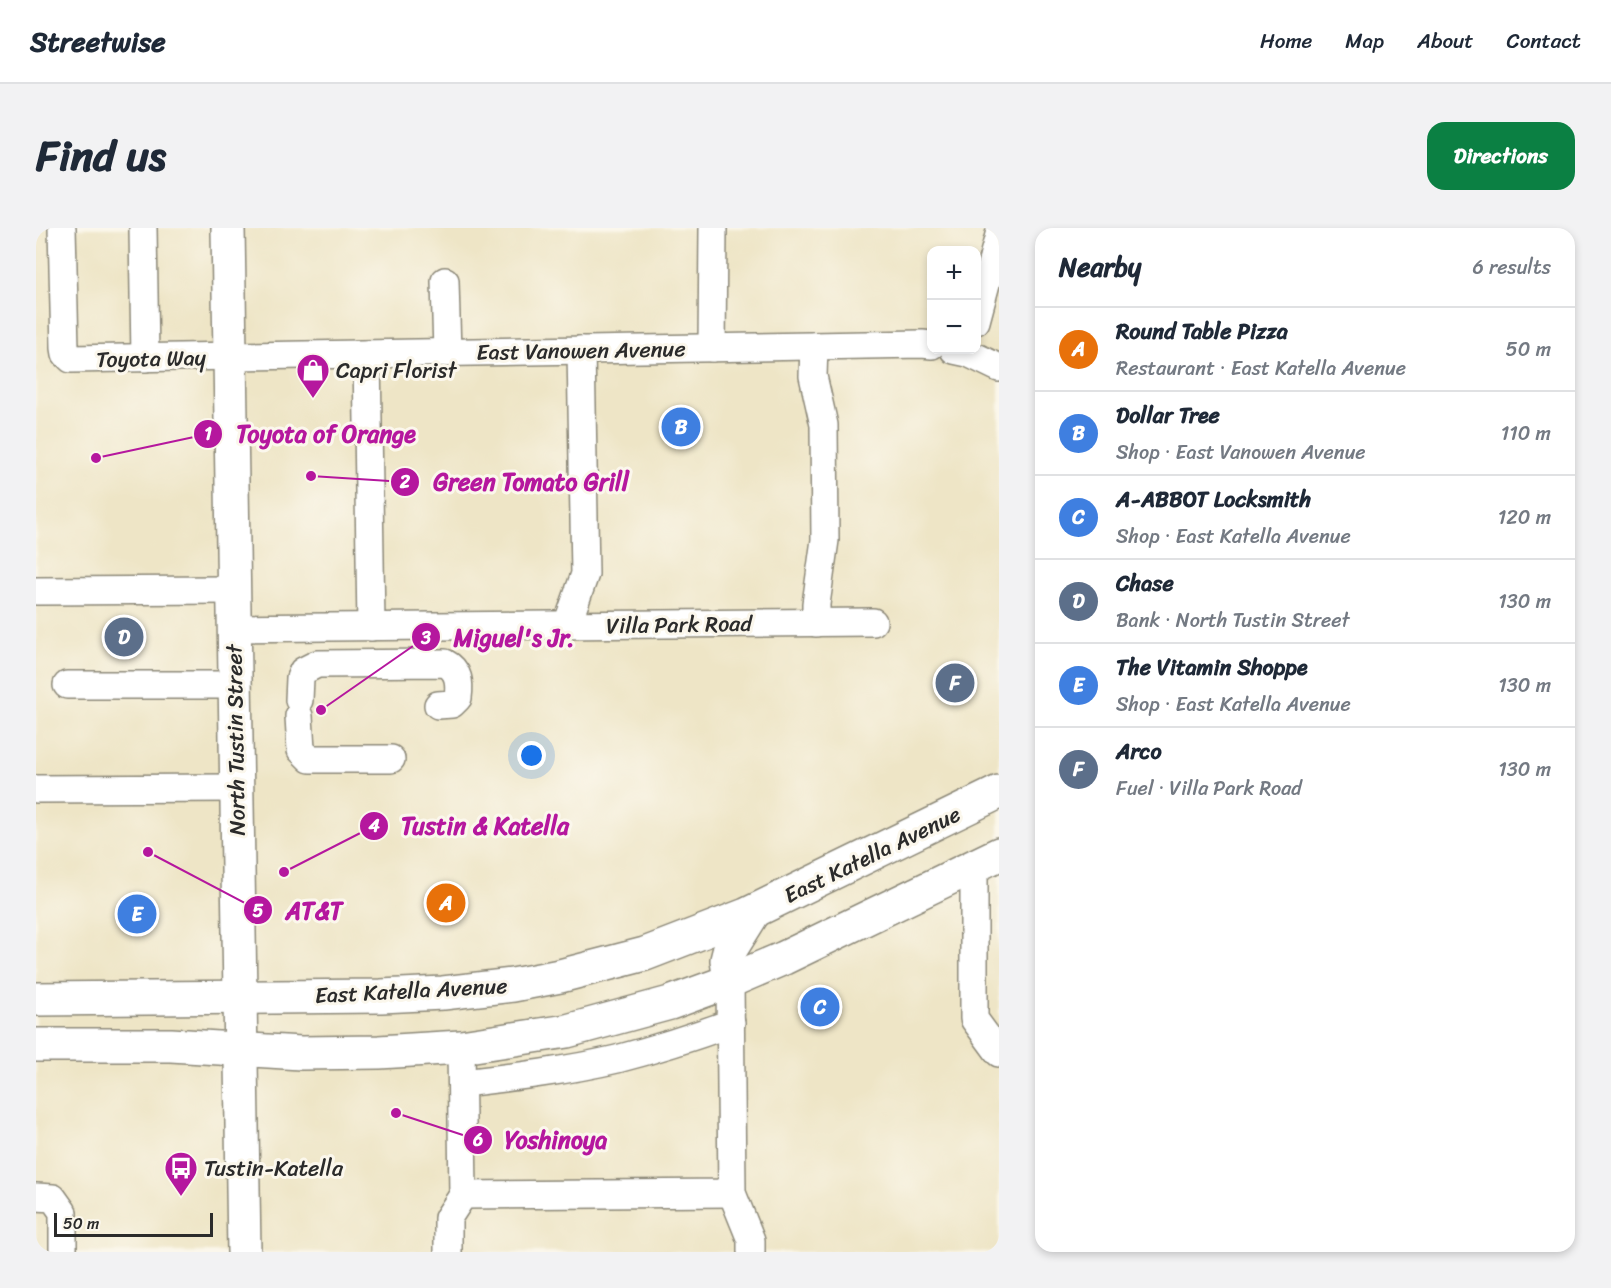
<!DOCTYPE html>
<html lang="en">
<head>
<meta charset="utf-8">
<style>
	:root { --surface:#fff; --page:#f2f2f3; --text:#1f2937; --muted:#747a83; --line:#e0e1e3; --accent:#0b8043 }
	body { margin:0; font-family:Sriracha,sans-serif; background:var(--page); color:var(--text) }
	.controls { position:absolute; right:18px; top:18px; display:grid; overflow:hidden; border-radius:12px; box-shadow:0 3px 9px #0003 }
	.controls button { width:54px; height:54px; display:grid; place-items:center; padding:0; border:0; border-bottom:2px solid var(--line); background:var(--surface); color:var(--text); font:30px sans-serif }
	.scale { position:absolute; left:18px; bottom:15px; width:159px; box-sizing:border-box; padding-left:6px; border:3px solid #2b2b2b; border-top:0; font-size:16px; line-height:21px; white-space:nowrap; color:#2b2b2b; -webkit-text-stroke:4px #fbf7ec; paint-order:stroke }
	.you { position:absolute; left:496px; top:528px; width:21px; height:21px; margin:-15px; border:4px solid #fff; border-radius:50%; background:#1a73e8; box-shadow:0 0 0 9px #1a73e833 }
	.badge { display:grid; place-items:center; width:39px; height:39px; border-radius:50%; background:var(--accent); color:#fff; font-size:20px; font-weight:700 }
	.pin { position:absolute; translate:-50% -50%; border:3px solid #fff; box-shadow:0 2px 6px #0006 }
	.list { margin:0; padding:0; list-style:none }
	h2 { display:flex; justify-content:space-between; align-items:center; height:78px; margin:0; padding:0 24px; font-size:26px }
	h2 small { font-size:20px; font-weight:400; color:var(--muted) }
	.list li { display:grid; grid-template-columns:39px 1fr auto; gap:18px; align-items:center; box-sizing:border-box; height:84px; padding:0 24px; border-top:2px solid var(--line) }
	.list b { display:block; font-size:22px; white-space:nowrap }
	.list p { margin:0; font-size:20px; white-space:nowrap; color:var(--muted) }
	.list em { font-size:20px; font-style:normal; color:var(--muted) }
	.map { position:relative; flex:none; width:963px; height:1024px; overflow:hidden; border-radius:18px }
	header { display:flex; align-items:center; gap:36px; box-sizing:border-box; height:84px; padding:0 30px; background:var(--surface); border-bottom:2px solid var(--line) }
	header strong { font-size:28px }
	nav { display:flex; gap:33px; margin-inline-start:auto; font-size:21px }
	.intro { display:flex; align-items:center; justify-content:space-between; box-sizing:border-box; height:144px; padding:0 36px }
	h1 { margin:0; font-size:42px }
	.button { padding:15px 27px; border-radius:18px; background:var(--accent); color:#fff; font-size:21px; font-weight:700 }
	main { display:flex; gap:36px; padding:0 36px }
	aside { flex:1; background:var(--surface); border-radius:18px; box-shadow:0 3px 9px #0003 }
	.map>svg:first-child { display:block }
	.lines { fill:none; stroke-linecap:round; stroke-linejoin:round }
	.minor-casing { stroke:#8c8878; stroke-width:30 }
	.major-casing { stroke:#8c8878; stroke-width:36 }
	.minor { stroke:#fff; stroke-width:27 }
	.major { stroke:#fff; stroke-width:33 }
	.labels { text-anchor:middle; stroke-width:6; stroke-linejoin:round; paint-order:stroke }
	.street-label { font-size:22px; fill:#2b2b2b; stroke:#fbf7ec }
	.poi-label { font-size:22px; fill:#2b2b2b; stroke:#fbf7ec; text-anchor:start }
	.leader { fill:none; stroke:#b5179e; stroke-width:2 }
	.callout-dot { fill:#b5179e; stroke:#fbf7ec; stroke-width:2 }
	.mark-label { font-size:18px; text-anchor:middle; font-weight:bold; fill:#fff }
	.callout-label { font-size:24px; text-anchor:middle; font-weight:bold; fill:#b5179e; stroke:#fbf7ec; stroke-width:6; stroke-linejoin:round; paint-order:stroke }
</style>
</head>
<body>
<header>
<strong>Streetwise</strong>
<nav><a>Home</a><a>Map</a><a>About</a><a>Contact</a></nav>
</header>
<div class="intro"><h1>Find us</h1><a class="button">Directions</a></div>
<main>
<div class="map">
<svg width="963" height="1024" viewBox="0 0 963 1024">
	<rect width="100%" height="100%" fill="#fbf7ec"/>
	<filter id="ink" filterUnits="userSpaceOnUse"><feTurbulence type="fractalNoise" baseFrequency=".0167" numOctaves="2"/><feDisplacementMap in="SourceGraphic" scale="12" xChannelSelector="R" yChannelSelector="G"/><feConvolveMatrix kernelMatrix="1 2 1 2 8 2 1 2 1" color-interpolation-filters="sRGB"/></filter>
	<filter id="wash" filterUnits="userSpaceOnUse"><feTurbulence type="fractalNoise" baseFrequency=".008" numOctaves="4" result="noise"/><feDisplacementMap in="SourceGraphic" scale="24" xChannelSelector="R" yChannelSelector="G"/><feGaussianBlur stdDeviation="1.35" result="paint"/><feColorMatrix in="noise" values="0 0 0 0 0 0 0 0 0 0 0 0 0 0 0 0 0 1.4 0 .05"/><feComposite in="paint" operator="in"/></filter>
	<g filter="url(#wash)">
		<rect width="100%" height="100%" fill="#eee5c6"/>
	</g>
	<g filter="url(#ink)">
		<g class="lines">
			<defs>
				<g id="minor">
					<polyline points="26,0 29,120 30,126 35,131 886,116 896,117"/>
					<polyline points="107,0 109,130"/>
					<polyline points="409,53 411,125"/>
					<polyline points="940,93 963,7"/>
					<polyline points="778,118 777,148 788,197 789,312 780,376 780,395"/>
					<polyline points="676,120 677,0"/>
					<polyline points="918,122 932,125 963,140"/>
					<polyline points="331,126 335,399"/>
					<polyline points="0,363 197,362"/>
					<polyline points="531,397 549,346 545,122"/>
					<polyline points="197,400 837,394"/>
					<polyline points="31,457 198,457"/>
					<path d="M263,472L264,450L267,443L281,436L409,435C423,442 424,455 422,470L416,476L402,477"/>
					<polyline points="263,488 265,522 274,531 355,531"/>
					<polyline points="0,561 200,560"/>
					<polyline points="938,638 938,791 963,825"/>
					<polyline points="425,819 427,967 696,965 694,753"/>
					<path d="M426,855C478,849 530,843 581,831C620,821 657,809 695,795"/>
					<polyline points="696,965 715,1012 715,1024"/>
					<polyline points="0,969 17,970 27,984 27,1024"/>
					<polyline points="412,1024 412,990 427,967"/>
				</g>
				<g id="major">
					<polyline points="192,0 208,1024"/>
					<polyline points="694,753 691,732 693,724 718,684"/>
					<polyline points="0,771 345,768 407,765 477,757 524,748 609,726 710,687 963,564"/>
					<polyline points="0,817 135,817 265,825 343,824 425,819 531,803 634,775 694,753 748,730 963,626"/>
				</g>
			</defs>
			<use href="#minor" class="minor-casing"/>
			<use href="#major" class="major-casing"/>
			<use href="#minor" class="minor"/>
			<use href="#major" class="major"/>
		</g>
	</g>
	<defs>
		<symbol id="shop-pin" viewBox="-11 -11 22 30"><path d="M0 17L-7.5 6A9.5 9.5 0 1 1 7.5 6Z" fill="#b5179e" stroke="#fbf7ec"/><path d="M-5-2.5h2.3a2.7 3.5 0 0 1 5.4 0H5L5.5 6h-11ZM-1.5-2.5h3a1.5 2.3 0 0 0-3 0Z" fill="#fff"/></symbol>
		<symbol id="bus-pin" viewBox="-11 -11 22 30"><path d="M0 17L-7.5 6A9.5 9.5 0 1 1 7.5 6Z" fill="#b5179e" stroke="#fbf7ec"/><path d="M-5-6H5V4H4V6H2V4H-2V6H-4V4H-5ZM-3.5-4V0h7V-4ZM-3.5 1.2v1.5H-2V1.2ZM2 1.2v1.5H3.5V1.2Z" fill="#fff"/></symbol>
	</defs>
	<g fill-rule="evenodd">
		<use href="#shop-pin" x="258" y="123" width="38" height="52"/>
		<use href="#bus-pin" x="126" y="921" width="38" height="52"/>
	</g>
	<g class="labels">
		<g class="street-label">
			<text transform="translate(545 122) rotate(-1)" y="8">East Vanowen Avenue</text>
			<text transform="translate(115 130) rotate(-1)" y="8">Toyota Way</text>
			<text transform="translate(643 396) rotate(-1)" y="8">Villa Park Road</text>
			<text transform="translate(199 512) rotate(-91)" y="8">North Tustin Street</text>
			<text transform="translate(836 626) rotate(-26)" y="8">East Katella Avenue</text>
			<text transform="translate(375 762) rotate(-3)" y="8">East Katella Avenue</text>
		</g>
		<g class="poi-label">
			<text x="300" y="150">Capri Florist</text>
			<text x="168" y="948">Tustin-Katella</text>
		</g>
	</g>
	<path class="leader" d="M60 230L172 206M275 248L369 254M285 482L390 409M248 644L338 598M112 624L222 682M360 885L442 912"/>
	<g class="callout-dot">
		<circle cx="60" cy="230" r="6"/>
		<circle cx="275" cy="248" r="6"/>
		<circle cx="285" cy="482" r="6"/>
		<circle cx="248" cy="644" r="6"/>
		<circle cx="112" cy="624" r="6"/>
		<circle cx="360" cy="885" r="6"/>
		<circle cx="172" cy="206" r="15"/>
		<circle cx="369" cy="254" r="15"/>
		<circle cx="390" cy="409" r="15"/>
		<circle cx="338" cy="598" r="15"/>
		<circle cx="222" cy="682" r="15"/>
		<circle cx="442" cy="912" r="15"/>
	</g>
	<g class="mark-label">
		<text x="172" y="212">1</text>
		<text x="369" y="260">2</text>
		<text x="390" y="416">3</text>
		<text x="338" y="604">4</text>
		<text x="222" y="689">5</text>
		<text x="442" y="918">6</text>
	</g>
	<g class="callout-label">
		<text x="290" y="214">Toyota of Orange</text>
		<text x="495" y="262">Green Tomato Grill</text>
		<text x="478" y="418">Miguel's Jr.</text>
		<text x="449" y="606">Tustin &amp; Katella</text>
		<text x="278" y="691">AT&amp;T</text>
		<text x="520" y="920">Yoshinoya</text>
	</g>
</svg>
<div class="controls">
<button>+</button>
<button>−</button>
</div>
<div class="scale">50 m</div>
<div class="you"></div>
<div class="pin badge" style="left:410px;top:675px;background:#e8710a">A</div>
<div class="pin badge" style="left:645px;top:199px;background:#3f7fe0">B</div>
<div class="pin badge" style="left:784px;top:779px;background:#3f7fe0">C</div>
<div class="pin badge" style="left:88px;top:409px;background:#5c6f8a">D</div>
<div class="pin badge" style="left:101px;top:686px;background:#3f7fe0">E</div>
<div class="pin badge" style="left:919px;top:455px;background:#5c6f8a">F</div>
</div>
<aside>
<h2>Nearby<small>6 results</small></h2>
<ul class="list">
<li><span class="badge" style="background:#e8710a">A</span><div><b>Round Table Pizza</b><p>Restaurant · East Katella Avenue</p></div><em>50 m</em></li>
<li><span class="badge" style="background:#3f7fe0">B</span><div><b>Dollar Tree</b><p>Shop · East Vanowen Avenue</p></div><em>110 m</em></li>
<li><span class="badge" style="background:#3f7fe0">C</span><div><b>A-ABBOT Locksmith</b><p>Shop · East Katella Avenue</p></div><em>120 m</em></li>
<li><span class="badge" style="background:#5c6f8a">D</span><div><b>Chase</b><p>Bank · North Tustin Street</p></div><em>130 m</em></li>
<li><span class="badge" style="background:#3f7fe0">E</span><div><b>The Vitamin Shoppe</b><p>Shop · East Katella Avenue</p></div><em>130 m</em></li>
<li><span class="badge" style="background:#5c6f8a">F</span><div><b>Arco</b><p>Fuel · Villa Park Road</p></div><em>130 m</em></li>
</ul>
</aside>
</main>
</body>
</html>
